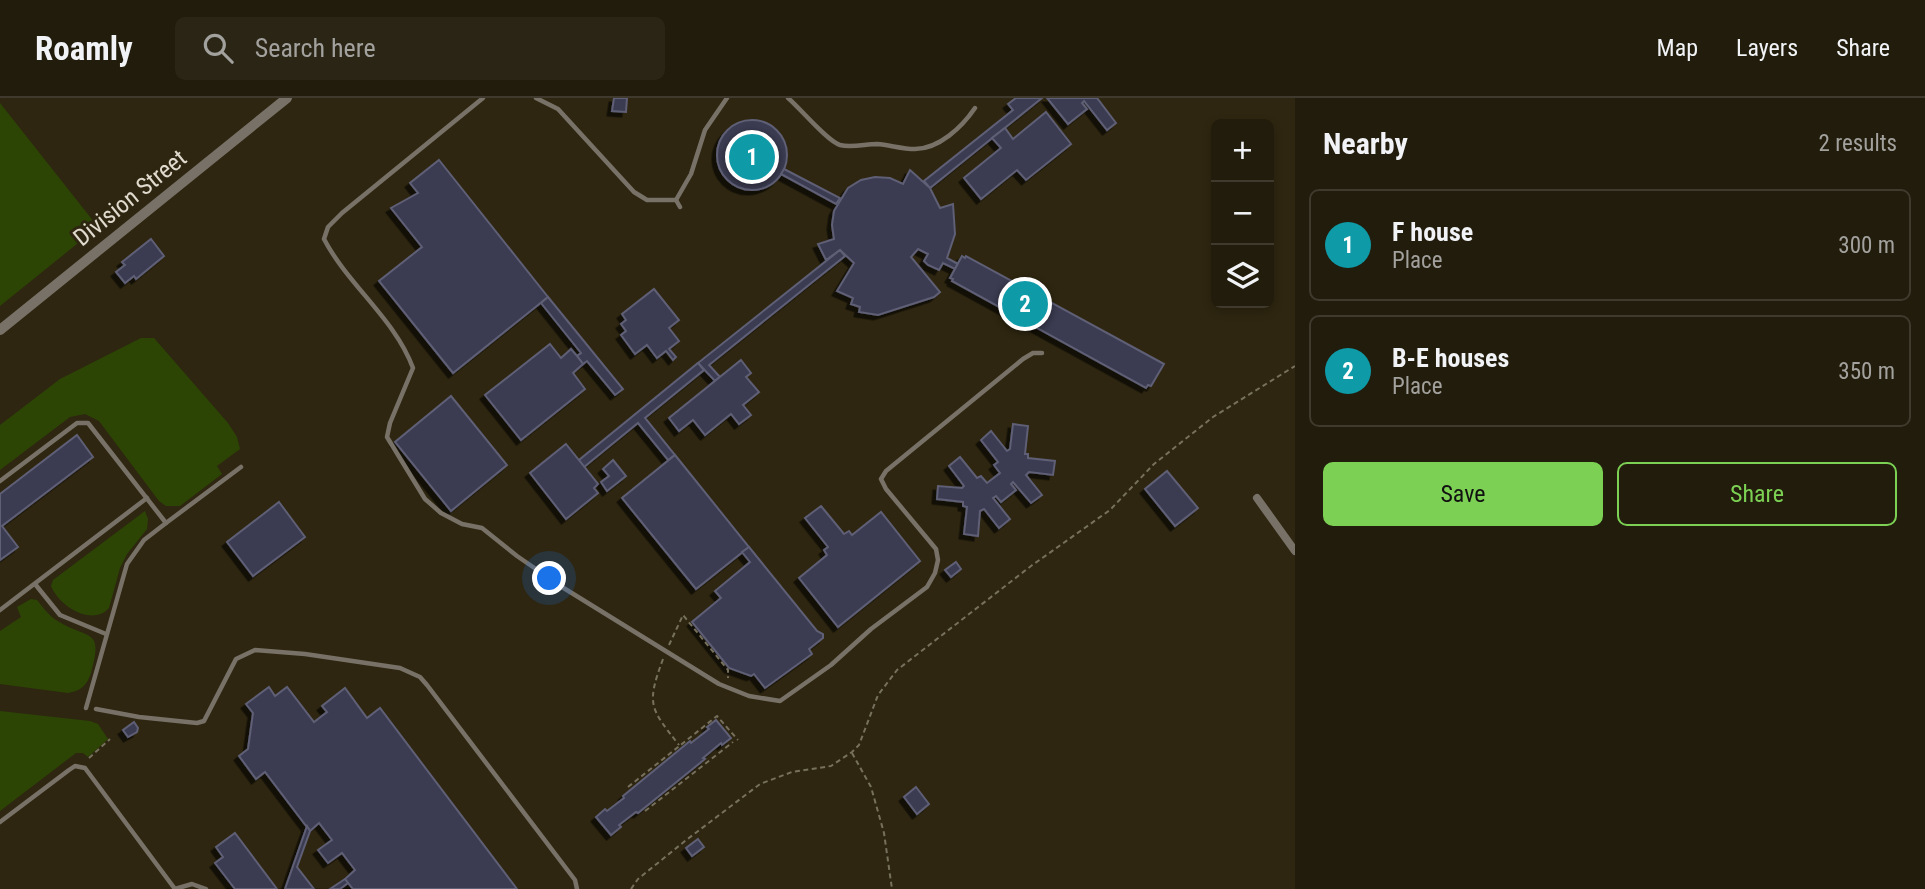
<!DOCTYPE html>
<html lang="en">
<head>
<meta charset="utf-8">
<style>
	:root { --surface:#221c0c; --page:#2a2515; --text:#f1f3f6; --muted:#a2a19d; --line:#3f3a2d; --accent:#7cd154 }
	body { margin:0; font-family:"Roboto Condensed",sans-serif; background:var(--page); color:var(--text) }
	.controls { position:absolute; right:21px; top:21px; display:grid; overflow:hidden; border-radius:10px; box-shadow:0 4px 10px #0003 }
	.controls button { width:63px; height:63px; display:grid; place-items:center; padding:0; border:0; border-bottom:2px solid var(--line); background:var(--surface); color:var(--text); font:35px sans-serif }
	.you { position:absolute; left:550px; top:481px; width:24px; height:24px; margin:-18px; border:5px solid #fff; border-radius:50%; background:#1a73e8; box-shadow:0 0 0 10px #1a73e833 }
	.badge { display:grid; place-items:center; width:46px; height:46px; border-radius:50%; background:var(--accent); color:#fff; font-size:23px; font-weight:700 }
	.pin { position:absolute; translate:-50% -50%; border:4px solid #fff; box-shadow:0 2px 7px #0006 }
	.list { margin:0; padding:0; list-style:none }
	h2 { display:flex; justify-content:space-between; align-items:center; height:91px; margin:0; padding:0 28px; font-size:30px }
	h2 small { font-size:23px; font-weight:400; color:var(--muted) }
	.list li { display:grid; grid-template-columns:46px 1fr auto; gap:21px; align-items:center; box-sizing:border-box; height:112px; margin:0 14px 14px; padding:0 14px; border:2px solid var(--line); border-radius:10px }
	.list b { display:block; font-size:26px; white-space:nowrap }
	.list p { margin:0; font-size:23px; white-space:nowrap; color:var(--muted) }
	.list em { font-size:23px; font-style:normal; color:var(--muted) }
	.actions { display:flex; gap:14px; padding:21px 28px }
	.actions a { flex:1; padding:16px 0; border:2px solid var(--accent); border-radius:10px; text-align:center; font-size:24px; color:var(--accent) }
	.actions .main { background:var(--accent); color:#111 }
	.icon { flex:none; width:38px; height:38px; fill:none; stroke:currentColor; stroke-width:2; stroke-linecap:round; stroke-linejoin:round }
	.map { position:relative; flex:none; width:1295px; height:791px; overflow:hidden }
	header { display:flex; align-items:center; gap:42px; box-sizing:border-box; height:98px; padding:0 35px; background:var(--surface); border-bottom:2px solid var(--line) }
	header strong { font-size:33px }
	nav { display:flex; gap:38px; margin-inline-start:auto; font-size:24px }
	.search { width:490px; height:63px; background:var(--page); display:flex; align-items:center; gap:18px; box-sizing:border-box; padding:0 24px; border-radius:10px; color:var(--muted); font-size:26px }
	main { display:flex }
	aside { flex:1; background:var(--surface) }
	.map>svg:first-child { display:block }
	.green { fill:#2c4505 }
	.building { fill:#3b3b51; stroke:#5e5e76; stroke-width:2; filter:url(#shadow) }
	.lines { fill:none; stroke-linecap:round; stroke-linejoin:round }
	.path { stroke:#76705d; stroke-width:2; stroke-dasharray:5 3.5; stroke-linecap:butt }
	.service { stroke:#787167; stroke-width:4.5 }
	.minor { stroke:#787167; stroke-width:8 }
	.tertiary { stroke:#787167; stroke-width:10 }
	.labels { text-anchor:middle; stroke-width:6; stroke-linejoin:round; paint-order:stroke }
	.street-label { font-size:24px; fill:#e0dbce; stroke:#2e2610 }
</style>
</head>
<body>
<header>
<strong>Roamly</strong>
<div class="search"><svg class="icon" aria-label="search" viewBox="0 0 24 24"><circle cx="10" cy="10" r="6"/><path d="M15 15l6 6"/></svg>Search here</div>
<nav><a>Map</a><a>Layers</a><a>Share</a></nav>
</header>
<main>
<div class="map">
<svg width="1295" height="791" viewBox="0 0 1295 791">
	<defs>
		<filter id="shadow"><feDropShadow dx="-4.5" dy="4.5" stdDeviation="0" flood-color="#0009"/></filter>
	</defs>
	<rect width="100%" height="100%" fill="#2e2610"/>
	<g class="green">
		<polygon points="0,5 98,129 0,208"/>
		<polygon points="141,240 154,240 228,325 237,339 240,351 217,368 222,376 180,408 166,408 159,403 99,323 85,316 70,319 0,372 0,327 60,281"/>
		<path d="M145,413L148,421L147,431L127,456L120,470L109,510C92,529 59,508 51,488L53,482Z"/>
		<path d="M31,501L37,502C43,509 48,517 56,522C86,542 105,528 91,575C87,587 81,593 68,595L0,586V533L21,519L17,509Z"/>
		<polygon points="0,613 90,623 98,626 108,641 88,659 83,655 76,655 0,713"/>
	</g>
	<g class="building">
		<polygon points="614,0 627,0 626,14 612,13"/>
		<polygon points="1016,0 1042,0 930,90 924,83 1013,12 1008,6"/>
		<polygon points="1047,0 1097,0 1116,25 1107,32 1084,3 1082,5 1087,11 1068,26"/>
		<polygon points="1046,14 1071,46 1026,82 1017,72 981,101 964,80 1001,50 992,40 1005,30 1013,41"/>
		<circle cx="752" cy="57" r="35"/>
		<polygon points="439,62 548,199 453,275 379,183 422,149 391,110 418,95 410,85"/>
		<polygon points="784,71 840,100 836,106 781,76"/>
		<polygon points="910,72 930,90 940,110 953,106 955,136 947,160 958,166 955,171 943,165 939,172 928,167 924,163 928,156 918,151 911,159 940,194 934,199 878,217 859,214 860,209 851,206 853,200 837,193 854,165 840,152 826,162 818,146 834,141 832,127 834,113 848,90 861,82 875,79 890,80 903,86"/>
		<polygon points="151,141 164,158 136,181 134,178 125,185 116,174 125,167 122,164"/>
		<polygon points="840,152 845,158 709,267 720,279 715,283 698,265"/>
		<polygon points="962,158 965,160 966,158 1164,266 1151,288 1148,287 1146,290 952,183 953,181 950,180"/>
		<polygon points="654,191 679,222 669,230 679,243 669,251 676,259 673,262 666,253 657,260 647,247 635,256 621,237 626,233 621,226 626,222 622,216"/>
		<polygon points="548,199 623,291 615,297 587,263 583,266 577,258 581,255 541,205"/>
		<polygon points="550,246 561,260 571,251 577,258 583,266 573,275 585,291 521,342 485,297"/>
		<polygon points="741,262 751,275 746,279 759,294 743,307 751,317 739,326 731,316 705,337 693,322 679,333 669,320"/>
		<polygon points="698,265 704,272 645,320 675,357 668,362 638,325 584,369 579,362"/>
		<polygon points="451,298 507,367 451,413 395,344"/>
		<polygon points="1013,326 1028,328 1025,356 1028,356 1028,360 1055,363 1053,377 1029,374 1026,377 1042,397 1031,405 1013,384 1011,386 1016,392 1001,404 996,398 993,400 1010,421 999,430 984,411 980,413 978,438 964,436 967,409 963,408 963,404 937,401 938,388 962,390 964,388 949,368 960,359 977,380 981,378 987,385 1000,375 994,367 998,364 981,342 991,333 1007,353 1010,351"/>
		<polygon points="77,337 93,359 2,428 18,449 0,462 0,396"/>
		<polygon points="566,346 598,386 594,390 598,395 566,421 530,375"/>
		<polygon points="675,357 749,449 696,491 622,400"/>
		<polygon points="613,362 626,378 607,393 601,384 609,378 603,371"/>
		<polygon points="1167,373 1198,410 1175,428 1145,391"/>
		<polygon points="279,404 305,439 253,478 227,444"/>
		<polygon points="821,408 844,436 849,433 852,437 881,414 920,463 838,529 799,480 827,457 824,452 828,449 805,420"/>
		<polygon points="749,449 817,533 823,536 823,540 809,551 812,556 765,590 754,576 751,578 729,570 692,524 721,500 715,493 750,464 742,454"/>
		<polygon points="956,464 961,471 951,479 945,472"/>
		<polygon points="269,589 275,598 287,589 314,624 327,614 322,608 345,590 367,620 380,610 517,791 353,791 345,781 355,772 342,755 328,765 318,752 332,742 319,725 310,733 265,674 256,681 239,658 248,651 253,615 246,606"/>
		<polygon points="716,622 731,640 722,647 721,645 703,660 705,661 638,715 636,714 619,727 621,729 611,737 596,719 605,711 607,713 624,700 623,698 690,643 691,645 709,631 707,629"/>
		<polygon points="134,624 138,630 137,634 128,639 123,632"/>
		<polygon points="916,689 929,706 917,716 904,699"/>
		<polygon points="307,728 310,733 297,769 314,791 285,791"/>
		<polygon points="235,735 277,791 235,791 215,765 223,759 216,749"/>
		<polygon points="698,741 704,749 692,758 686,750"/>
		<polygon points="345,781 348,785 340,791 330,791"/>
	</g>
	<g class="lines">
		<g class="path">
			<polyline points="669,547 683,517 728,572 728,580"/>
			<path d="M663,561C646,607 650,610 679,647"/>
			<polyline points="852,655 871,689 884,735 892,791"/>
			<polyline points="89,660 110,641"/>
			<polyline points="628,689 717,618 738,642"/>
			<polyline points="645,713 733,644"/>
			<polyline points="631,791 638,781 685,743 760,686 792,674 831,668 852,654 859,647 878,597 897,572 1031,468 1110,412 1154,366 1213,319 1295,268"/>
		</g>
		<g class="service">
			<path d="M483,0L342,115L328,129L324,141C348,187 395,221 413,270L390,325L387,339L425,401L441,415L462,426L482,430L517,458L562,489L719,586L749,598L780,603L831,567L871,531L927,489L935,475L938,462L936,451L886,391L881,381L886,373L1023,261L1033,255H1042"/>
			<polyline points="536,0 558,11 634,94 647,102 676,102 680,109"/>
			<path d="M788,0C800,10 827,43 840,47C851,50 866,46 877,46C890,47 902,51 915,51C939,51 962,29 975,10"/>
			<polyline points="676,102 691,76 705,32 727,0"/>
			<polyline points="0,383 77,325 88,325 166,425 144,442 127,466 86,610"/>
			<polyline points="166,425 241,369"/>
			<polyline points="35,486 60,517 106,536"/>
			<polyline points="0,512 147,400"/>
			<polyline points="96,611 139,619 197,625 204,623 236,561 255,552 305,556 400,570 420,579 427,587 575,782 577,791"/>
			<polyline points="0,724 69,672 75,668 85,670 175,791"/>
			<polyline points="175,791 192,786 206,791"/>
		</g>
		<polyline class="minor" points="1257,400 1295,453"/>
		<polyline class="tertiary" points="0,232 287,0"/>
	</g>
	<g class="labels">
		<g class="street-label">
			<text transform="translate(130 100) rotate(-39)" y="8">Division Street</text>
		</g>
	</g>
</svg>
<div class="controls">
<button>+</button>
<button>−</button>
<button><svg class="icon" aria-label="layers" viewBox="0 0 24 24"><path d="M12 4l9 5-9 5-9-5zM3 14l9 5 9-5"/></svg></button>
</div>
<div class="you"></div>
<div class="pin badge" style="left:752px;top:59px;background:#0f9aa8">1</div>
<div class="pin badge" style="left:1025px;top:206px;background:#0f9aa8">2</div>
</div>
<aside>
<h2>Nearby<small>2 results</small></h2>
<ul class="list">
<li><span class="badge" style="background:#0f9aa8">1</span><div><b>F house</b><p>Place</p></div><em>300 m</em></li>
<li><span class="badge" style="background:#0f9aa8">2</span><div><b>B-E houses</b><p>Place</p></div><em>350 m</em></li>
</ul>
<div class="actions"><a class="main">Save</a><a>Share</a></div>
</aside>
</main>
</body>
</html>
